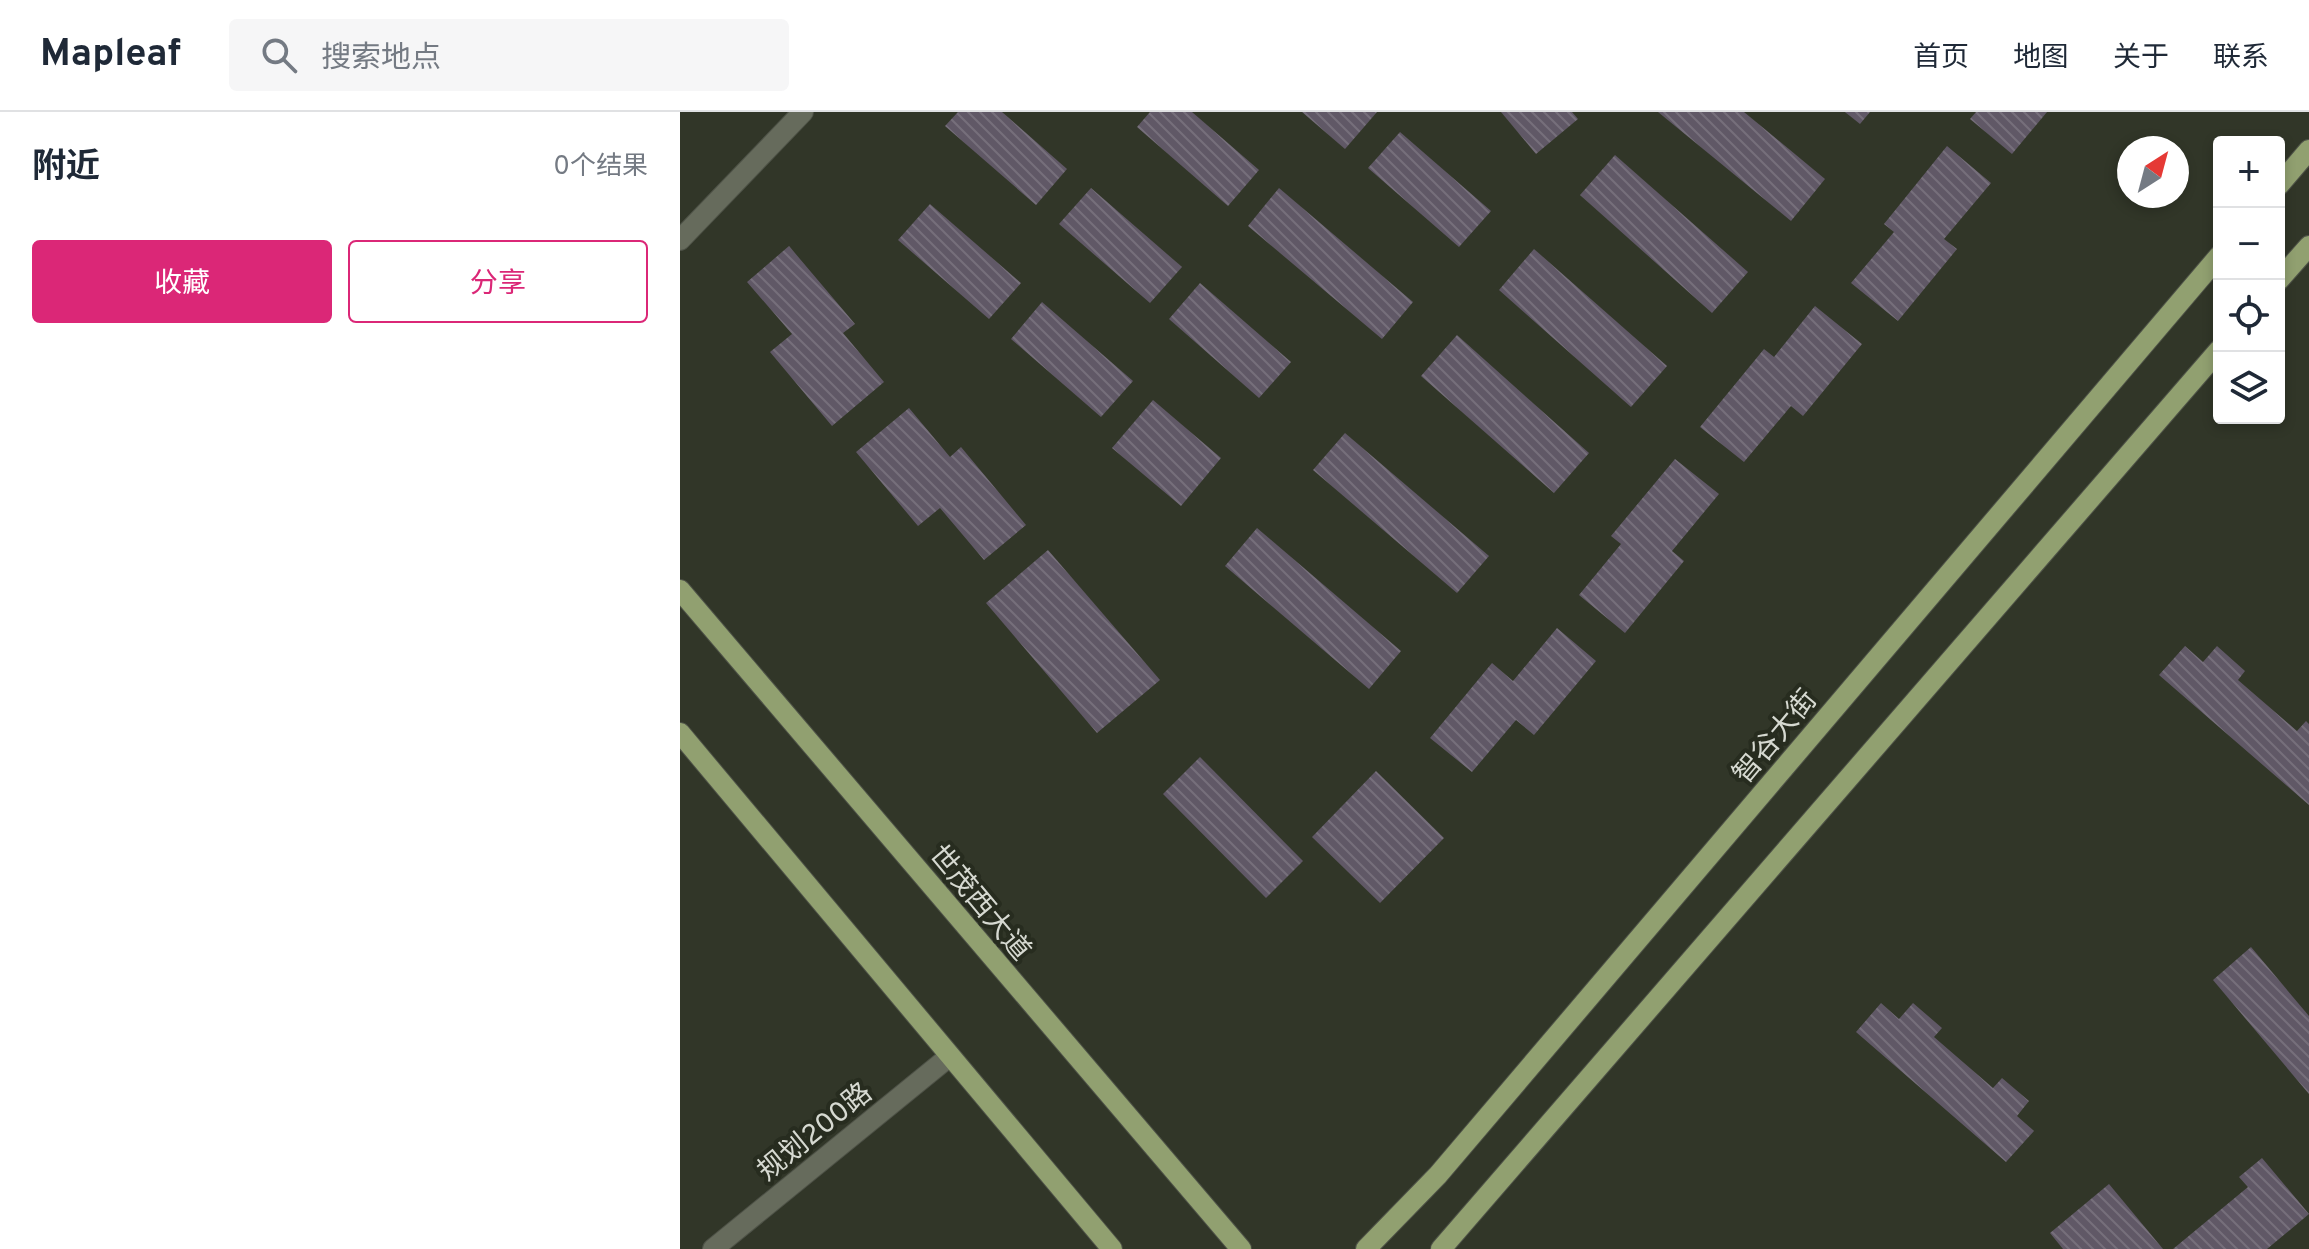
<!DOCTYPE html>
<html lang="zh">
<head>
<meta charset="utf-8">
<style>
	:root { --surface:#fff; --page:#f6f6f7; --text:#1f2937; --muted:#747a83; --line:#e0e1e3; --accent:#db2777 }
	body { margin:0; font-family:Overpass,"Noto Sans SC",sans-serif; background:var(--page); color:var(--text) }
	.controls { position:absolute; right:24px; top:24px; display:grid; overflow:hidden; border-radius:8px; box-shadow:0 4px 12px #0003 }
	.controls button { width:72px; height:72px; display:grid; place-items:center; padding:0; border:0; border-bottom:2px solid var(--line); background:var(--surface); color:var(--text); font:40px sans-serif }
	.compass { position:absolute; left:1437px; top:24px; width:72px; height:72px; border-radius:50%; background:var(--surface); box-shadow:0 4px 12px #0003; rotate:36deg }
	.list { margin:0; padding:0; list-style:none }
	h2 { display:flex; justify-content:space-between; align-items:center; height:104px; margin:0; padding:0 32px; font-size:34px }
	h2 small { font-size:26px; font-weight:400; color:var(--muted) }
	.actions { display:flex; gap:16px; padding:24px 32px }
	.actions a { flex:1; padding:18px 0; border:2px solid var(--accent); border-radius:8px; text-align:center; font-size:28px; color:var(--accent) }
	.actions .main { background:var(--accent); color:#fff }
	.icon { flex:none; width:44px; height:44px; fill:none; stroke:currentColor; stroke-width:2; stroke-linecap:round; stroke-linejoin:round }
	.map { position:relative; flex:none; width:1629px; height:1137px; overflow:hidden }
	header { display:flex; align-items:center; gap:48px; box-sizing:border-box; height:112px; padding:0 40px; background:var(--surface); border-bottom:2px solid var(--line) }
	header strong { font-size:38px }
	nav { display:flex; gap:44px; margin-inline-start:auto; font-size:28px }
	.search { width:560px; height:72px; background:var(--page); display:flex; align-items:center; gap:20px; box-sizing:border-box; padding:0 28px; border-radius:8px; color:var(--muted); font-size:30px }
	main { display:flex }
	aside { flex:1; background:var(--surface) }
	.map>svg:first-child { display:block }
	.building { fill:url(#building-back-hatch) }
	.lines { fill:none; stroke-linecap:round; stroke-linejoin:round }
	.minor-casing { stroke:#4e5247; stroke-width:22 }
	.major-casing { stroke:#4e5247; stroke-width:22 }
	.minor { stroke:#666b5c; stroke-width:20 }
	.major { stroke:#91a070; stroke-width:20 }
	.labels { text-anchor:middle; stroke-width:8; stroke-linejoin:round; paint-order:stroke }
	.street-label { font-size:28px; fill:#d6d9d1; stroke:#272c1f }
</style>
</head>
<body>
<header>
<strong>Mapleaf</strong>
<div class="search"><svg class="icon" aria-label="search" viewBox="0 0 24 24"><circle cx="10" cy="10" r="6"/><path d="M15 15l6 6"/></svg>搜索地点</div>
<nav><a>首页</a><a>地图</a><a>关于</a><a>联系</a></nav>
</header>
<main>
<aside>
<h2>附近<small>0个结果</small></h2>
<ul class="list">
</ul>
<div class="actions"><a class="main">收藏</a><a>分享</a></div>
</aside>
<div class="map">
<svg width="1629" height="1137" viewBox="0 0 1629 1137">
	<defs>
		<pattern id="building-back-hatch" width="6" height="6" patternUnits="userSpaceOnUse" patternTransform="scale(2)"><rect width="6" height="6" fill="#605866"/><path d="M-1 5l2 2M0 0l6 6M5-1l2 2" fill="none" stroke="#766f7b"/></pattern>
	</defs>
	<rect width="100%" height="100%" fill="#313628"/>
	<g class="building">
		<polygon points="278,0 322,0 387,57 356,93 265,14"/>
		<polygon points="470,0 512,0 579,58 548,94 457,15"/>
		<polygon points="622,0 697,0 665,37"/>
		<polygon points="821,0 892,0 898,7 856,42"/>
		<polygon points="978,0 1064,0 1145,67 1111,109"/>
		<polygon points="1165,0 1190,0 1180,12"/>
		<polygon points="1296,0 1367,0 1332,42 1290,7"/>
		<polygon points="720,20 811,99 779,135 688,56"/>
		<polygon points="1267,34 1311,71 1264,127 1277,137 1218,209 1171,171 1214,120 1204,112"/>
		<polygon points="935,43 1068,160 1032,201 900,83"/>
		<polygon points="411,76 502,155 470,191 379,112"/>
		<polygon points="599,76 733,190 702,227 568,114"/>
		<polygon points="250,92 341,171 309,207 218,128"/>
		<polygon points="109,134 175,212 163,221 204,270 152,314 90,240 112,222 67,170"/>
		<polygon points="854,137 987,254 951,295 819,178"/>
		<polygon points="520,171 611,250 579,286 489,207"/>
		<polygon points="362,190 453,269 421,305 331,227"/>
		<polygon points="1135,194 1182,232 1123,304 1111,294 1064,350 1020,315 1084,237 1094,245"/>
		<polygon points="777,223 909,341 874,381 741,264"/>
		<polygon points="473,288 541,346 501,394 432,336"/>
		<polygon points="229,296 270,345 281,335 346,413 304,448 260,396 238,414 176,340"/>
		<polygon points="665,321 809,444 777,481 633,358"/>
		<polygon points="995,347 1039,382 992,439 1004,449 945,521 899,483 941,432 931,424"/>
		<polygon points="577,416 721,539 689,577 545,454"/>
		<polygon points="368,438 480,568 417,621 306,491"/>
		<polygon points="877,516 916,549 854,623 836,608 792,660 750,626 812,551 833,569"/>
		<polygon points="1505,534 1523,550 1537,534 1565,559 1558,568 1617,619 1626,609 1629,612 1629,693 1479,563"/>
		<polygon points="520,645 623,749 586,786 483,682"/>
		<polygon points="696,659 764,726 700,791 632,725"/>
		<polygon points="1571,835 1629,904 1629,982 1533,868"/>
		<polygon points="1201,891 1219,907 1233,891 1262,916 1254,925 1313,976 1322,966 1349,989 1337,1004 1354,1019 1326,1050 1176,920"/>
		<polygon points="1582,1046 1629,1102 1587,1137 1493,1137 1568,1075 1559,1065"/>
		<polygon points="1429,1072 1483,1137 1383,1137 1370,1121"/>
	</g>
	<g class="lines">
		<defs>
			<g id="minor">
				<polyline points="0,128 123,0"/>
				<polyline points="33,1137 270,944"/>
			</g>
			<g id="major">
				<polyline points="1599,73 1629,38"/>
				<polyline points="1599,168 1629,134"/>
				<polyline points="0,478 561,1137"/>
				<polyline points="0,621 432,1137"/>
				<polyline points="686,1137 758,1063 1539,144"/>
				<polyline points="761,1137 1539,238"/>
			</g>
		</defs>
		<use href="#minor" class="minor-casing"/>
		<use href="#major" class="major-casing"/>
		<use href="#minor" class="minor"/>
		<use href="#major" class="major"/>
	</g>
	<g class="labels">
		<g class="street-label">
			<text transform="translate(1094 624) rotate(-50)" y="10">智谷大街</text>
			<text transform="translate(301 790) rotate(50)" y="10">世茂西大道</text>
			<text transform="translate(134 1019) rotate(-39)" y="10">规划200路</text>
		</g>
	</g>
</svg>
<div class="controls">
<button>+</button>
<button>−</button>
<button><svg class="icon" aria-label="locate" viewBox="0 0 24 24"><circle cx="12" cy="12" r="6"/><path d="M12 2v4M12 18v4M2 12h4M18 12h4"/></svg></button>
<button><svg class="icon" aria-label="layers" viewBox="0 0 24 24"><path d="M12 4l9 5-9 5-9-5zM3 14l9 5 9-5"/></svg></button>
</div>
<svg class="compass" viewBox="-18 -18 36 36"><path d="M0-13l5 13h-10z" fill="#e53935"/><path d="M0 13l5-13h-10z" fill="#747a83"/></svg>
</div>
</main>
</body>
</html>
